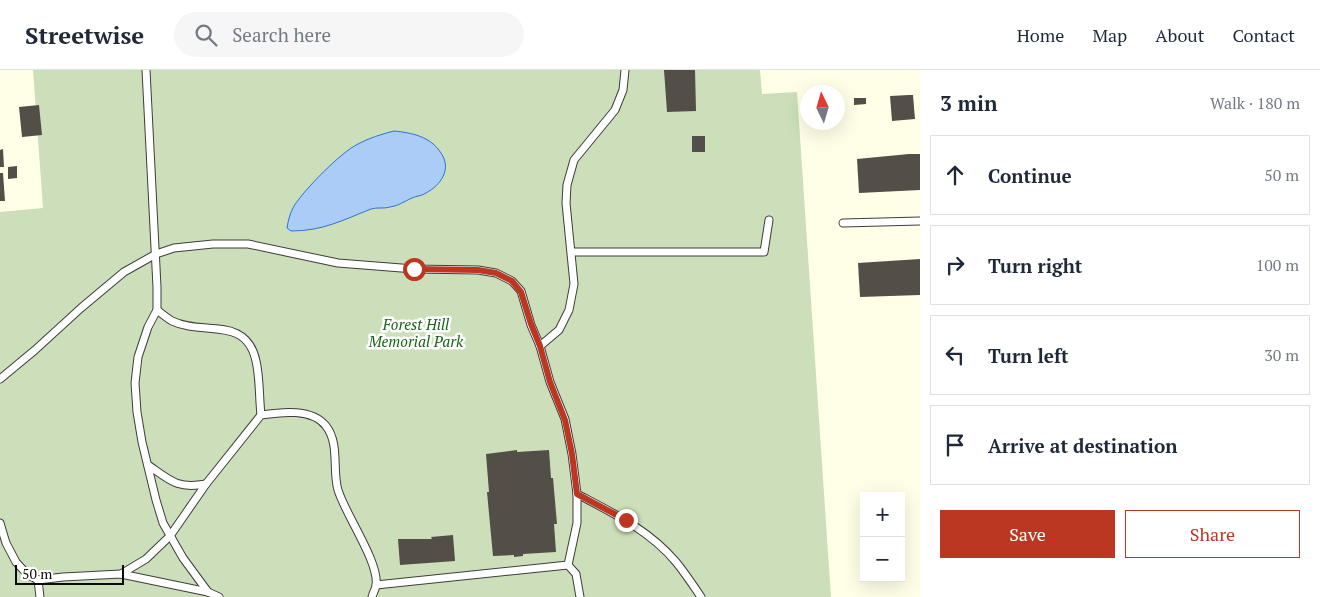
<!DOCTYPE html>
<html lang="en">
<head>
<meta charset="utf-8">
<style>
	:root { --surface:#fff; --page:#f6f6f7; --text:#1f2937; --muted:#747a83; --line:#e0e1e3; --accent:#bc3721 }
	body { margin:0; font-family:"PT Serif",serif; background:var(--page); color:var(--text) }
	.controls { position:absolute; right:15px; bottom:15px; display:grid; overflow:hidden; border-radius:0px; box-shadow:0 5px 20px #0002 }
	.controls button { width:45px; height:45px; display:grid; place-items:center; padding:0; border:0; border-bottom:1px solid var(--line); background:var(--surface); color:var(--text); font:25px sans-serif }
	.compass { position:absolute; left:800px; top:15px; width:45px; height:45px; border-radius:50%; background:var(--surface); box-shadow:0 5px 20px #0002; rotate:355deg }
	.scale { position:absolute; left:15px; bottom:12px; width:109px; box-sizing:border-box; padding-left:5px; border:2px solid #0a0a0a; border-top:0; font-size:14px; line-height:18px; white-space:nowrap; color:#0a0a0a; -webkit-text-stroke:4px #fff; paint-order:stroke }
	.stop { position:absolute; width:15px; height:15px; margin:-11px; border:4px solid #bc3721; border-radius:50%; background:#fff }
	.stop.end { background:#bc3721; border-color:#fff; box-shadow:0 1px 5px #0008 }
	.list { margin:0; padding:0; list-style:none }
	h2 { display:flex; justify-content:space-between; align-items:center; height:65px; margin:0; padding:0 20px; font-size:21px }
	h2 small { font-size:16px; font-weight:400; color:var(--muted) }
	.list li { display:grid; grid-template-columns:32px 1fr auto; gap:15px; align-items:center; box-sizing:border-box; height:80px; margin:0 10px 10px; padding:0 10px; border:1px solid var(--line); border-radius:0px }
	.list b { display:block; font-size:19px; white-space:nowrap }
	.list em { font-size:16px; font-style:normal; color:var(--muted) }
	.actions { display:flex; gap:10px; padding:15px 20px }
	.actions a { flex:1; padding:11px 0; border:1px solid var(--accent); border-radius:0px; text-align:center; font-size:18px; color:var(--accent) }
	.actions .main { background:var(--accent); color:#fff }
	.icon { flex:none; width:28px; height:28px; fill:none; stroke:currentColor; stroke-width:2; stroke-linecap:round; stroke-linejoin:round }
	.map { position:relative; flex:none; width:920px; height:527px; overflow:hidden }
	header { display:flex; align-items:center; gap:30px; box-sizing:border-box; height:70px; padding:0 25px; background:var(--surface); border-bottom:1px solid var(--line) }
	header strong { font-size:24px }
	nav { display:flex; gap:28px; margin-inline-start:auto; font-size:18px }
	.search { width:350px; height:45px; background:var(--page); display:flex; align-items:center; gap:12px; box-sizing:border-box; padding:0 18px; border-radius:28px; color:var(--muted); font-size:19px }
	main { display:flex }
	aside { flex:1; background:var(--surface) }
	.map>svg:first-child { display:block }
	.cemetery { fill:#ccdfba }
	.water { fill:#abccf7; stroke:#3172d0 }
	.building { fill:#534e47 }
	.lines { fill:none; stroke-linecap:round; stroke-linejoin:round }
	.service-casing { stroke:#3d3d3d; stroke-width:9 }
	.service { stroke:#fff; stroke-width:7 }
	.route { stroke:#bc3721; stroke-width:6 }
	.labels { text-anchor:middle; stroke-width:5; stroke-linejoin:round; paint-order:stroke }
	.park-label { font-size:15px; font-style:italic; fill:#1c621a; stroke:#fff }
</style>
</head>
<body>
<header>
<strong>Streetwise</strong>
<div class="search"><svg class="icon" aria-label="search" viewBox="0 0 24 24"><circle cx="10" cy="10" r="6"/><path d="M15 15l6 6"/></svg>Search here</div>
<nav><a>Home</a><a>Map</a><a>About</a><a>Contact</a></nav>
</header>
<main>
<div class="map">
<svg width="920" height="527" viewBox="0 0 920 527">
	<rect width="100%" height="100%" fill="#ffffe8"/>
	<polygon class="cemetery" points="33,0 760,0 762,24 797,22 831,527 0,527 0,142 43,138"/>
	<path class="water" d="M394,61C412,63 430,66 441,83C452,99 441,115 426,123C422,126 416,126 412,128C405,131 398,136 390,137C384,139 377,137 371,139C343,150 323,161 291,161L287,158C288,151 290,143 294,136C304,120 341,82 358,74C369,68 382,64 394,61Z"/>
	<g class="building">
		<polygon points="664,0 695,0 696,41 667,42"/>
		<polygon points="909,25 913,25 915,49 892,51 890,26"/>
		<polygon points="854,28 866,28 866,34 854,35"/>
		<polygon points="39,35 42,65 22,67 19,37"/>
		<rect x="692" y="66" width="13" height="16"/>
		<polygon points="3,79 4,97 0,97 0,80"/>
		<polygon points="909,84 920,84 920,120 859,123 857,89"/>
		<polygon points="17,96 17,108 8,109 8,97"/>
		<polygon points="0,103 3,103 5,131 0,131"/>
		<polygon points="920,189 920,225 860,227 858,193"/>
		<polygon points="517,380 517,382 549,380 551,408 553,408 557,454 554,454 556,482 523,484 523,486 514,487 514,485 493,486 487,422 489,422 486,384"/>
		<polygon points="453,465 455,491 400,495 398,469 432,469 431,467"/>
	</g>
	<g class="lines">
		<defs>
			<g id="service">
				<polyline points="146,0 157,217 157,240 148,257 138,287 135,313 137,342 142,372 156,430 163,453 183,488 208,522"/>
				<polyline points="843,153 920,151"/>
				<polyline points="572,182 764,182 769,150"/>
				<path d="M157,240C162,244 167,248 172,251C203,266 246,245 256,291C260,308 259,327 261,345"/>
				<polyline points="540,276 559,260 569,240 574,214 566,133 567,115 574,90 615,40 623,20 625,0"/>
				<polyline points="0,309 35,280 81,238 124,202 156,184 174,178 213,174 248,174 338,193 414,199 478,200 496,203 512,211 521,221 531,255 540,276 550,312 565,349 572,384 577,424 577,453 568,495"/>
				<path d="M148,395C171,411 177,419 206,414"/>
				<path d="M577,424C613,443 649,460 676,492C685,503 693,515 701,527"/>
				<polyline points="0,453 6,473 16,492 27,504 38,510 63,507 121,504 208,522 219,527"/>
				<path d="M121,504L146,489L170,466L206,414L261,345C281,342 312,338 326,356C340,374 332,400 338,420C345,444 380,493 376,516C375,520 373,523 372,527"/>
				<polyline points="38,510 40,527"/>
				<polyline points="376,515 568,495 576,504 580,527"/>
			</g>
		</defs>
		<use href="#service" class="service-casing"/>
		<use href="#service" class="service"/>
	</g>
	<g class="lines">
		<polyline class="route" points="414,199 478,200 496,203 512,211 521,222 531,254 540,276 550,312 565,350 572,384 577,424 626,450"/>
	</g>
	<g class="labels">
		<g class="park-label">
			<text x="416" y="260">Forest Hill<tspan x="416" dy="17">Memorial Park</tspan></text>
		</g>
	</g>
</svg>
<div class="controls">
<button>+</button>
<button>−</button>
</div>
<svg class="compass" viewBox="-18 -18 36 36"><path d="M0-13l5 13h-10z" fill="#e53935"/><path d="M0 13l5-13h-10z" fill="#747a83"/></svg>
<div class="scale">50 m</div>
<div class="stop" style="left:414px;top:199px"></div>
<div class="stop end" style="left:626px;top:450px"></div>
</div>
<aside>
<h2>3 min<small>Walk · 180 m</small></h2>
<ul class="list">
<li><svg class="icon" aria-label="ahead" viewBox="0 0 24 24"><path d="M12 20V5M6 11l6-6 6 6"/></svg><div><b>Continue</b></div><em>50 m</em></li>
<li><svg class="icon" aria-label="right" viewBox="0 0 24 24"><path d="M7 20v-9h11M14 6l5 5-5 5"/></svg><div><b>Turn right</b></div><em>100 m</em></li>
<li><svg class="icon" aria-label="left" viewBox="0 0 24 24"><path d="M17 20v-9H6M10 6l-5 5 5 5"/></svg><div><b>Turn left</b></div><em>30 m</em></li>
<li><svg class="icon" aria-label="arrive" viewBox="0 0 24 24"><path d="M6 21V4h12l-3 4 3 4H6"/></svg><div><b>Arrive at destination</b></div></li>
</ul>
<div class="actions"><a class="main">Save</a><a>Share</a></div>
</aside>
</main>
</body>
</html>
